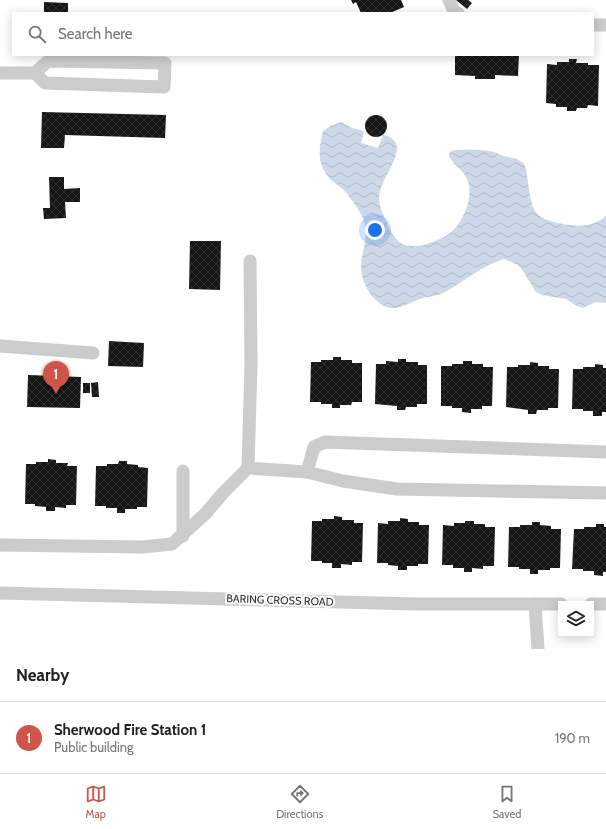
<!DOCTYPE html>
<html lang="en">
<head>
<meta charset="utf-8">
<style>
	:root { --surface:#fff; --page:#f6f6f6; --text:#202124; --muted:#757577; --line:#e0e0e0; --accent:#cf5548 }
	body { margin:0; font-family:Cabin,sans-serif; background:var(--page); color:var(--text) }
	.controls { position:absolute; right:12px; bottom:12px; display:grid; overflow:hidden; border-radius:0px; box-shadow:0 2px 10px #0003 }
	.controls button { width:36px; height:36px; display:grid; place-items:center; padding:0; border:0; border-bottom:1px solid var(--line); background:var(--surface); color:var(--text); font:20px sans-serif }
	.you { position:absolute; left:375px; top:230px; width:14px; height:14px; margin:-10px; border:3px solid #fff; border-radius:50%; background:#1a73e8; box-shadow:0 0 0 6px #1a73e833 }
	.badge { display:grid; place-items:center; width:26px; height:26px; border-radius:50%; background:var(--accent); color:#fff; font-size:13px; font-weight:700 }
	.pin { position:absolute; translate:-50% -33px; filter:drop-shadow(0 1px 2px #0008) }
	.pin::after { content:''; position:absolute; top:21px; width:14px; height:12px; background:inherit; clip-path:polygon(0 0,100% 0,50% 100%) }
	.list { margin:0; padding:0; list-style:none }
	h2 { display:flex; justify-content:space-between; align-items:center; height:52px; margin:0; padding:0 16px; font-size:17px }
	h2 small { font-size:13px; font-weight:400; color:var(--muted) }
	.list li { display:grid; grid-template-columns:26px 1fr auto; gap:12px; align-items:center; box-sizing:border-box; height:72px; padding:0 16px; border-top:1px solid var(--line) }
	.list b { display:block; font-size:15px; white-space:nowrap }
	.list p { margin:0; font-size:13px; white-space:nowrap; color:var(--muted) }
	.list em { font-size:13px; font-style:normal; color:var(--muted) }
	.icon { flex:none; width:22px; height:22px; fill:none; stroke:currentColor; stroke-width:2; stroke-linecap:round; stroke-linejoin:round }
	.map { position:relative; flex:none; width:606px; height:649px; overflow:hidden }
	.search { position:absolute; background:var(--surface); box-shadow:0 2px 10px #0003; left:12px; right:12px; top:12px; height:44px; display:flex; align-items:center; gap:10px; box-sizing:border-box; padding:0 14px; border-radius:0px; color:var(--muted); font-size:15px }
	.sheet { height:124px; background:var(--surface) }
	nav { display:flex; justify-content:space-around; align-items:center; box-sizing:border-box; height:56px; border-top:1px solid var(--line); background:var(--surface); font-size:11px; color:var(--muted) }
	nav a { display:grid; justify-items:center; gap:2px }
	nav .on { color:var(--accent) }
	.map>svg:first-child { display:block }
	.water { fill:url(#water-waves) }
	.building { fill:url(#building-cross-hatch) }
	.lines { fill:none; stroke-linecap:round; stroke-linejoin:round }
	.minor { stroke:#ccc; stroke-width:13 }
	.labels { text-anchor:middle; stroke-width:4; stroke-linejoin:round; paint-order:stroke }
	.street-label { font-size:11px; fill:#2f2f2f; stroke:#fff }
</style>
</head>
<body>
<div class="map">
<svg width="606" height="649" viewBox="0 0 606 649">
	<defs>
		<pattern id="water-waves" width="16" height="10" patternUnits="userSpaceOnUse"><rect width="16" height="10" fill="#cdd9e8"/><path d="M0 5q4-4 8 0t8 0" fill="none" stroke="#b0bbc7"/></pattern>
		<pattern id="building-cross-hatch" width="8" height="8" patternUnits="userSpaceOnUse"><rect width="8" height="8" fill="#161616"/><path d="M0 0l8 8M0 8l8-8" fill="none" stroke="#303030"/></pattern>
	</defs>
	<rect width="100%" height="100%" fill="#fff"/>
	<path class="water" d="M341,122L352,128L364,131L361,143L378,148L383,135C390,136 397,140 397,148C397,162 380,182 379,197C379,206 383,215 387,223C396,244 404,250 427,244C433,242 440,239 446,236C463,226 476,195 466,177C461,168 453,165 449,156L450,152L455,150C468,150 482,149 494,152C498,153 500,155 503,156C510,158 516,157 523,163C526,166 527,172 527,177C533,211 530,219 569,225C582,227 596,225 606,216V303L595,302L583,308L575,305L566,299L542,295L536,292L521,268L516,264L504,259C481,266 464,282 443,293C436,297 427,296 420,299C411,302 401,309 391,308C376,306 365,289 362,275C357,255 373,238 362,216C358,208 347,192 340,187C336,183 330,180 327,175C317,162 319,147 323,131L332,125Z"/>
	<g class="building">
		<polygon points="351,0 401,0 404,7 390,13 361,13 356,2 353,4"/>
		<polygon points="456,0 468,0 472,3 467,9"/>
		<polygon points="44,2 68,3 68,13 44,13"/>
		<polygon points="455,55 519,55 518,76 495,75 495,79 475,79 475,76 455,75"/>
		<polygon points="569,59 577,59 576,63 588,63 588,65 599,65 598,106 588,105 587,108 577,108 576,111 567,111 567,107 556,107 556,104 546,103 547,64 557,65 557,62 569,62"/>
		<polygon points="42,112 166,115 165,138 65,135 64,148 41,148"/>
		<circle cx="376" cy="126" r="11"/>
		<polygon points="49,177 64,177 64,189 80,188 80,202 65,202 66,218 44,219 43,208 50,208"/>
		<polygon points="190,241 221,241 220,290 189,289"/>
		<polygon points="109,341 144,343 143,367 108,366"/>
		<polygon points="333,357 341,357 341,360 352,360 352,363 362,363 362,402 352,402 351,405 340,405 340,408 332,408 332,404 321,404 321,402 310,402 311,362 321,362 321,360 333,360"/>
		<polygon points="398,359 406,359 406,362 418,362 418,365 427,365 427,404 417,404 417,407 406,407 405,410 397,410 397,406 375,404 376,364 386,364 386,361 398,362"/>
		<polygon points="463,361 472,361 472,364 483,364 483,367 493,367 492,406 482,406 482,409 471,409 471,413 462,412 462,408 452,408 452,406 441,406 441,366 452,366 452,364 463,364"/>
		<polygon points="530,362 538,363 538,366 549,366 549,369 559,369 558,408 548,408 548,410 537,410 536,414 528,414 528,410 506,407 507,367 518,367 518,365 530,365"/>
		<polygon points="595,364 603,365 603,368 606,368 606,412 602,412 602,416 593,416 593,411 583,411 583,409 572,409 573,369 583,369 583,367 595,367"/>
		<polygon points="28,375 81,377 80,408 27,407"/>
		<polygon points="98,382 99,397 92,397 91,383"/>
		<rect x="83" y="383" width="7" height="10"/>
		<polygon points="48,459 56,460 56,463 68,463 67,466 77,466 76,505 66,505 66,508 55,507 55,511 46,511 46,507 35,506 35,504 25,504 26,464 36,464 36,462 48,462"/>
		<polygon points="119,461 127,461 127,464 138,465 138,467 148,468 147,507 137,507 137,509 125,509 125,513 117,513 117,508 106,508 106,506 95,506 96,466 107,466 107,464 118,464"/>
		<polygon points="334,516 342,517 342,520 354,520 354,523 363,523 362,562 352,562 352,565 341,564 341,568 332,568 332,563 322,563 322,561 311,561 312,521 322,521 322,519 334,519"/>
		<polygon points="400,518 408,519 408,522 419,522 419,525 429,525 428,564 418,564 418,566 407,566 407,570 398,570 398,566 388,565 388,563 377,563 378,523 388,524 388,521 400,521"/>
		<polygon points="465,521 474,521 474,524 485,524 485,527 495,527 494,566 483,566 483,569 472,568 472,572 464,572 464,568 453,568 453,565 442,565 443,525 454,526 454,523 465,523"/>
		<polygon points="532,522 540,522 540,525 551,526 551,529 561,529 560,568 550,568 550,570 538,570 538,574 530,574 530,569 519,569 519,567 508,567 509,527 520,527 520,525 532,525"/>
		<polygon points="596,524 604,524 604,527 606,527 606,572 603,572 603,576 594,575 594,571 583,571 583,569 572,569 574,529 584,529 584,527 596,527"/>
	</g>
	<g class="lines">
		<g class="minor">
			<polyline points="449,0 454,11 458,13"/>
			<polyline points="593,25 606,25"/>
			<polyline points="0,73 35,73 48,61 165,63 164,87 45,83 35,73"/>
			<polyline points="0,346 93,353"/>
			<polyline points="248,468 251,364 250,261"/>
			<polyline points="307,472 314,447 325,442 606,452"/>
			<polyline points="183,536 183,471"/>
			<polyline points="0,545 143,547 172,544 206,513 223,493 248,468 307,472 343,481 397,489 606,493"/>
			<polyline points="0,593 417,604 561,604"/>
			<polyline points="535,604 538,649"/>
			<polyline points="591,604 606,604"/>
		</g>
	</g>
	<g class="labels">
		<g class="street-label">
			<text transform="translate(280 600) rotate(2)" y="4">BARING CROSS ROAD</text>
		</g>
	</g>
</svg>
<div class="controls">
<button><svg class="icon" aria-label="layers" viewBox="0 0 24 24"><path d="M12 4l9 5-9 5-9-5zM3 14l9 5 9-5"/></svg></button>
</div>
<div class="you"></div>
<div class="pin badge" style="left:56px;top:394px">1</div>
<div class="search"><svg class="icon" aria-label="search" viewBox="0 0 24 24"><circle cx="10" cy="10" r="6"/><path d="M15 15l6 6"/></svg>Search here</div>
</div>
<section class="sheet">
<h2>Nearby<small></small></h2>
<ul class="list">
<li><span class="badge">1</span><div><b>Sherwood Fire Station 1</b><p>Public building</p></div><em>190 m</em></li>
</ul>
</section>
<nav>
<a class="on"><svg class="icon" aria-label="map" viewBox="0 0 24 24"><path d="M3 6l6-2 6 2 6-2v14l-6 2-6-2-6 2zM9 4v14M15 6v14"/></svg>Map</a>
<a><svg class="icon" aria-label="directions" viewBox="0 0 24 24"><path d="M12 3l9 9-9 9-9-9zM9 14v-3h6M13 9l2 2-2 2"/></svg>Directions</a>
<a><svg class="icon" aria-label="saved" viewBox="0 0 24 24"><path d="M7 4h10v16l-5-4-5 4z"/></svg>Saved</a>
</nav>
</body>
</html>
